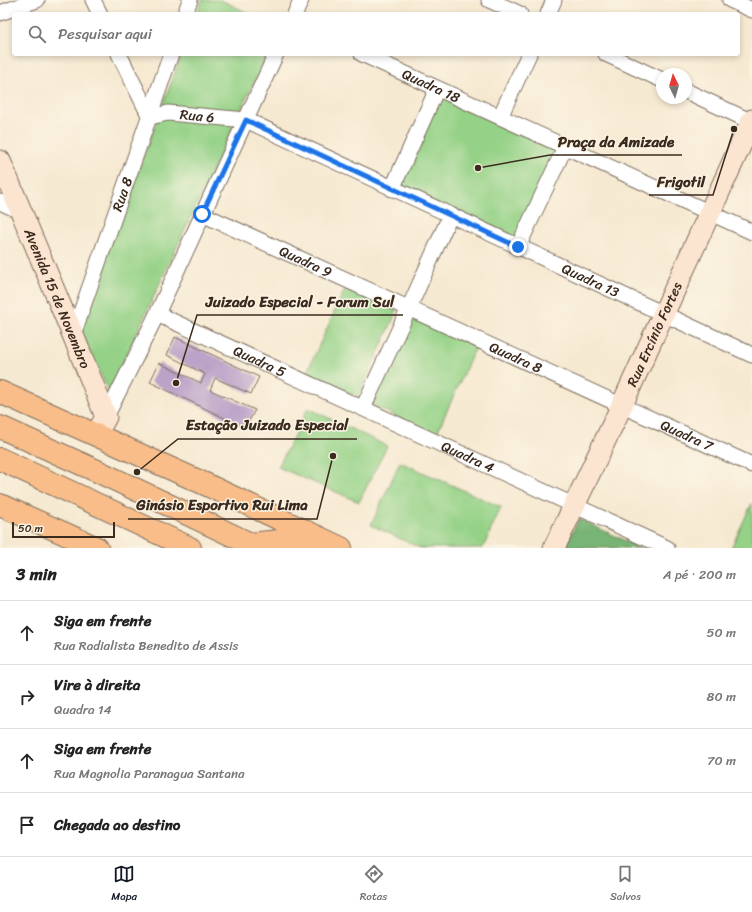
<!DOCTYPE html>
<html lang="pt">
<head>
<meta charset="utf-8">
<style>
	:root { --surface:#fff; --page:#f6f6f6; --text:#222; --muted:#767676; --line:#e0e0e0; --accent:#111827 }
	body { margin:0; font-family:Sriracha,sans-serif; background:var(--page); color:var(--text) }
	.compass { position:absolute; left:656px; top:68px; width:36px; height:36px; border-radius:50%; background:var(--surface); box-shadow:0 2px 6px #0003; rotate:355deg }
	.scale { position:absolute; left:12px; bottom:10px; width:103px; box-sizing:border-box; padding-left:4px; border:2px solid #3b2a1e; border-top:0; font-size:11px; line-height:14px; white-space:nowrap; color:#3b2a1e; -webkit-text-stroke:3px #fcf5e5; paint-order:stroke }
	.stop { position:absolute; width:12px; height:12px; margin:-9px; border:3px solid #1a73e8; border-radius:50%; background:#fff }
	.stop.end { background:#1a73e8; border-color:#fff; box-shadow:0 1px 4px #0008 }
	.list { margin:0; padding:0; list-style:none }
	h2 { display:flex; justify-content:space-between; align-items:center; height:52px; margin:0; padding:0 16px; font-size:17px }
	h2 small { font-size:13px; font-weight:400; color:var(--muted) }
	.list li { display:grid; grid-template-columns:26px 1fr auto; gap:12px; align-items:center; box-sizing:border-box; height:64px; padding:0 16px; border-top:1px solid var(--line) }
	.list b { display:block; font-size:15px; white-space:nowrap }
	.list p { margin:0; font-size:13px; white-space:nowrap; color:var(--muted) }
	.list em { font-size:13px; font-style:normal; color:var(--muted) }
	.icon { flex:none; width:22px; height:22px; fill:none; stroke:currentColor; stroke-width:2; stroke-linecap:round; stroke-linejoin:round }
	.map { position:relative; flex:none; width:752px; height:548px; overflow:hidden }
	.search { position:absolute; background:var(--surface); box-shadow:0 2px 6px #0003; left:12px; right:12px; top:12px; height:44px; display:flex; align-items:center; gap:10px; box-sizing:border-box; padding:0 14px; border-radius:4px; color:var(--muted); font-size:15px }
	.sheet { height:308px; background:var(--surface) }
	nav { display:flex; justify-content:space-around; align-items:center; box-sizing:border-box; height:56px; border-top:1px solid var(--line); background:var(--surface); font-size:11px; color:var(--muted) }
	nav a { display:grid; justify-items:center; gap:2px }
	nav .on { color:var(--accent) }
	.map>svg:first-child { display:block }
	.green { fill:#95d287; stroke:#687e52 }
	.forest { fill:#78b474; stroke:#5a6f49 }
	.building { fill:#baa2c8 }
	.lines { fill:none; stroke-linecap:round; stroke-linejoin:round }
	.street-casing { stroke:#7c6d5d; stroke-width:17 }
	.secondary-casing { stroke:#7c6d5d; stroke-width:23 }
	.primary-casing { stroke:#7c6d5d; stroke-width:24 }
	.highway-casing { stroke:#7c6d5d; stroke-width:24 }
	.street { stroke:#fff; stroke-width:15 }
	.secondary { stroke:#fce5d0; stroke-width:21 }
	.primary { stroke:#f8bd89; stroke-width:22 }
	.highway { stroke:#f8bd89; stroke-width:22 }
	.route { stroke:#1a73e8; stroke-width:5 }
	.labels { text-anchor:middle; stroke-width:3; stroke-linejoin:round; paint-order:stroke }
	.street-label { font-size:14px; fill:#3b2a1e; stroke:#fcf5e5 }
	.leader { fill:none; stroke:#3b2a1e; stroke-width:1.5 }
	.callout-dot { fill:#3b2a1e; stroke:#fcf5e5; stroke-width:1.5 }
	.callout-label { font-size:15px; text-anchor:middle; font-weight:bold; fill:#3b2a1e; stroke:#fcf5e5; stroke-width:3; stroke-linejoin:round; paint-order:stroke }
</style>
</head>
<body>
<div class="map">
<svg width="752" height="548" viewBox="0 0 752 548">
	<rect width="100%" height="100%" fill="#fcf5e5"/>
	<filter id="ink" filterUnits="userSpaceOnUse"><feTurbulence type="fractalNoise" baseFrequency=".025" numOctaves="2"/><feDisplacementMap in="SourceGraphic" scale="8" xChannelSelector="R" yChannelSelector="G"/><feConvolveMatrix kernelMatrix="1 2 1 2 8 2 1 2 1" color-interpolation-filters="sRGB"/></filter>
	<filter id="wash" filterUnits="userSpaceOnUse"><feTurbulence type="fractalNoise" baseFrequency=".012" numOctaves="4" result="noise"/><feDisplacementMap in="SourceGraphic" scale="16" xChannelSelector="R" yChannelSelector="G"/><feGaussianBlur stdDeviation="0.9" result="paint"/><feColorMatrix in="noise" values="0 0 0 0 0 0 0 0 0 0 0 0 0 0 0 0 0 1.4 0 .05"/><feComposite in="paint" operator="in"/></filter>
	<g filter="url(#wash)">
		<rect width="100%" height="100%" fill="#f6e9d1"/>
		<g class="green">
			<polygon points="202,0 221,0 250,14 197,14"/>
			<polygon points="182,54 267,54 109,392 79,328"/>
			<polygon points="440,94 558,149 516,239 397,187"/>
			<polygon points="345,289 397,311 358,397 306,374"/>
			<polygon points="413,317 476,346 436,435 370,404"/>
			<polygon points="308,408 387,446 359,502 278,467"/>
			<polygon points="400,462 501,507 483,548 420,548 371,525"/>
			<polygon points="752,503 752,548 731,548"/>
		</g>
		<polygon class="forest" points="579,519 641,548 564,548"/>
		<g id="blocks">
			<polygon class="building" points="175,337 259,377 251,394 215,378 210,390 255,410 245,428 150,382 159,363 201,383 205,374 167,355"/>
		</g>
	</g>
	<g filter="url(#ink)">
		<use href="#blocks" fill-opacity="0" stroke="#7c6d5d" stroke-width="1"/>
		<g class="lines">
			<defs>
				<g id="street">
					<polyline points="93,0 100,14"/>
					<polyline points="489,0 520,14"/>
					<polyline points="730,0 752,10"/>
					<polyline points="0,13 37,0"/>
					<polyline points="185,14 190,0"/>
					<polyline points="295,14 301,0"/>
					<polyline points="548,14 554,0"/>
					<path id="s1" d="M119,54L150,117L168,113L246,120L752,355"/>
					<path id="s2" d="M362,54L752,232"/>
					<polyline points="606,54 662,80"/>
					<polyline points="686,91 752,122"/>
					<polyline points="500,117 529,54"/>
					<polyline points="392,189 437,89"/>
					<polyline points="0,202 22,212"/>
					<path id="s3" d="M202,214L752,465"/>
					<polyline points="518,247 565,147"/>
					<path id="s4" d="M157,314L667,548"/>
					<path id="s5" d="M73,335L171,54"/>
					<polyline points="363,408 409,308 450,216"/>
					<polyline points="106,417 157,314 276,54"/>
				</g>
				<g id="secondary">
					<path id="s6" d="M0,161L73,335L106,417L96,435"/>
					<path id="s7" d="M554,548L622,405L752,120"/>
				</g>
				<g id="primary">
					<polyline points="0,392 205,484 341,548"/>
					<polyline points="0,505 97,548"/>
				</g>
				<g id="highway">
					<polyline points="0,427 97,471 259,548"/>
					<polyline points="0,459 190,548"/>
					<polyline points="249,544 317,537"/>
				</g>
			</defs>
			<use href="#street" class="street-casing"/>
			<use href="#secondary" class="secondary-casing"/>
			<use href="#primary" class="primary-casing"/>
			<use href="#highway" class="highway-casing"/>
			<use href="#street" class="street"/>
			<use href="#secondary" class="secondary"/>
			<use href="#primary" class="primary"/>
			<use href="#highway" class="highway"/>
		</g>
	</g>
	<g class="lines" filter="url(#ink)">
		<polyline class="route" points="202,214 246,120 518,247"/>
	</g>
	<g class="labels">
		<g class="street-label">
			<text dy="5" stroke="none"><textPath href="#s2" startOffset="76">Quadra 18</textPath></text>
			<text dy="5" stroke="none"><textPath href="#s1" startOffset="118">Rua 6</textPath></text>
			<text dy="5" stroke="none"><textPath href="#s5" startOffset="149">Rua 8</textPath></text>
			<text dy="5" stroke="none"><textPath href="#s3" startOffset="114">Quadra 9</textPath></text>
			<text dy="5" stroke="none"><textPath href="#s1" startOffset="547">Quadra 13</textPath></text>
			<text dy="5" stroke="none"><textPath href="#s6" startOffset="149">Avenida 15 de Novembro</textPath></text>
			<text dy="5" stroke="none"><textPath href="#s7" startOffset="236">Rua Ercínio Fortes</textPath></text>
			<text dy="5" stroke="none"><textPath href="#s3" startOffset="345">Quadra 8</textPath></text>
			<text dy="5" stroke="none"><textPath href="#s4" startOffset="113">Quadra 5</textPath></text>
			<text dy="5" stroke="none"><textPath href="#s3" startOffset="533">Quadra 7</textPath></text>
			<text dy="5" stroke="none"><textPath href="#s4" startOffset="342">Quadra 4</textPath></text>
		</g>
	</g>
	<path class="leader" d="M478 168L550 155H682M734 129L713 195H649M176 383L197 315H403M137 472L178 439H357M333 456L317 519H128"/>
	<g class="callout-dot">
		<circle cx="478" cy="168" r="4"/>
		<circle cx="734" cy="129" r="4"/>
		<circle cx="176" cy="383" r="4"/>
		<circle cx="137" cy="472" r="4"/>
		<circle cx="333" cy="456" r="4"/>
	</g>
	<g class="callout-label">
		<text x="616" y="147">Praça da Amizade</text>
		<text x="681" y="187">Frigotil</text>
		<text x="300" y="307">Juizado Especial - Forum Sul</text>
		<text x="267" y="430">Estação Juizado Especial</text>
		<text x="222" y="510">Ginásio Esportivo Rui Lima</text>
	</g>
</svg>
<svg class="compass" viewBox="-18 -18 36 36"><path d="M0-13l5 13h-10z" fill="#e53935"/><path d="M0 13l5-13h-10z" fill="#767676"/></svg>
<div class="scale">50 m</div>
<div class="stop" style="left:202px;top:214px"></div>
<div class="stop end" style="left:518px;top:247px"></div>
<div class="search"><svg class="icon" aria-label="search" viewBox="0 0 24 24"><circle cx="10" cy="10" r="6"/><path d="M15 15l6 6"/></svg>Pesquisar aqui</div>
</div>
<section class="sheet">
<h2>3 min<small>A pé · 200 m</small></h2>
<ul class="list">
<li><svg class="icon" aria-label="ahead" viewBox="0 0 24 24"><path d="M12 20V5M6 11l6-6 6 6"/></svg><div><b>Siga em frente</b><p>Rua Radialista Benedito de Assis</p></div><em>50 m</em></li>
<li><svg class="icon" aria-label="right" viewBox="0 0 24 24"><path d="M7 20v-9h11M14 6l5 5-5 5"/></svg><div><b>Vire à direita</b><p>Quadra 14</p></div><em>80 m</em></li>
<li><svg class="icon" aria-label="ahead" viewBox="0 0 24 24"><path d="M12 20V5M6 11l6-6 6 6"/></svg><div><b>Siga em frente</b><p>Rua Magnolia Paranagua Santana</p></div><em>70 m</em></li>
<li><svg class="icon" aria-label="arrive" viewBox="0 0 24 24"><path d="M6 21V4h12l-3 4 3 4H6"/></svg><div><b>Chegada ao destino</b></div></li>
</ul>
</section>
<nav>
<a class="on"><svg class="icon" aria-label="map" viewBox="0 0 24 24"><path d="M3 6l6-2 6 2 6-2v14l-6 2-6-2-6 2zM9 4v14M15 6v14"/></svg>Mapa</a>
<a><svg class="icon" aria-label="directions" viewBox="0 0 24 24"><path d="M12 3l9 9-9 9-9-9zM9 14v-3h6M13 9l2 2-2 2"/></svg>Rotas</a>
<a><svg class="icon" aria-label="saved" viewBox="0 0 24 24"><path d="M7 4h10v16l-5-4-5 4z"/></svg>Salvos</a>
</nav>
</body>
</html>
